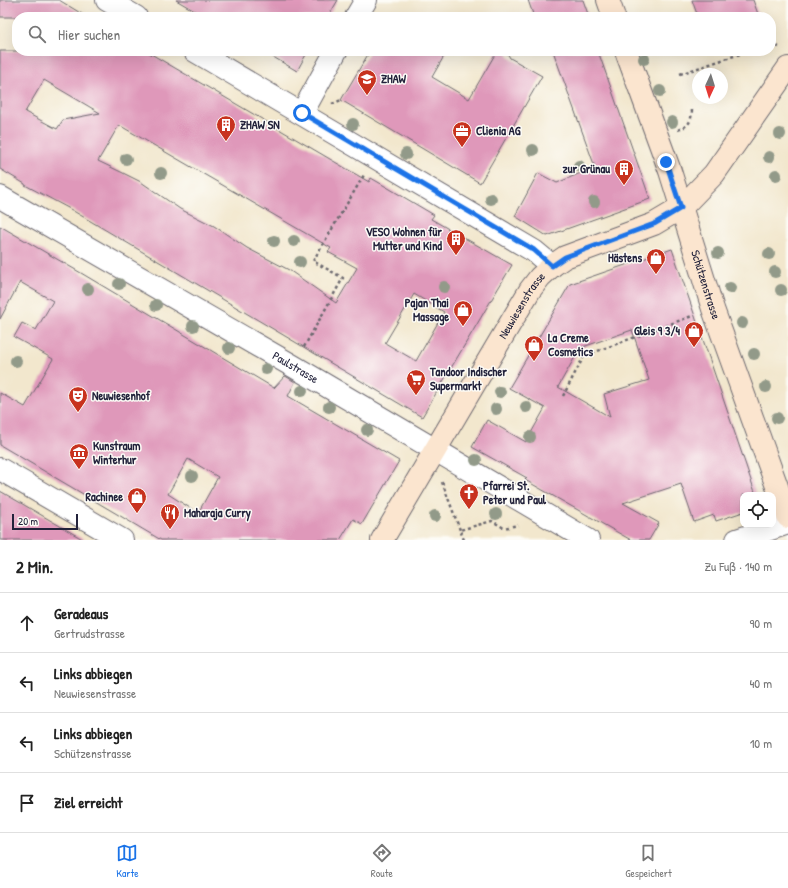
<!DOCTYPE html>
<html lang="de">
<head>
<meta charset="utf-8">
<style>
	:root { --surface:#fff; --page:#f6f6f6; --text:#222; --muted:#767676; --line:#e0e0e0; --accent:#1a73e8 }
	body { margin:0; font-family:"Patrick Hand",sans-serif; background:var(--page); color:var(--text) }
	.controls { position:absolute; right:12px; bottom:12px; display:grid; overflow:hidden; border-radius:8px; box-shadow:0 4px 16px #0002 }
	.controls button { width:36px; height:36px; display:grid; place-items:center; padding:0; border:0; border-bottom:1px solid var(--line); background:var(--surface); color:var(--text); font:20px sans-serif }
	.compass { position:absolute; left:692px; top:68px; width:36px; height:36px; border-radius:50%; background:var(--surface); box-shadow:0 4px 16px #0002; rotate:184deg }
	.scale { position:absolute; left:12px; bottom:10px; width:66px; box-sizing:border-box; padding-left:4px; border:2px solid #22223b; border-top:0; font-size:11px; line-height:14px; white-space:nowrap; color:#22223b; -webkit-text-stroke:3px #fdfcf7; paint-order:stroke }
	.stop { position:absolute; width:12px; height:12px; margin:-9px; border:3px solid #1a73e8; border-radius:50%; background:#fff }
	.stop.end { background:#1a73e8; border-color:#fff; box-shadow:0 1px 4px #0008 }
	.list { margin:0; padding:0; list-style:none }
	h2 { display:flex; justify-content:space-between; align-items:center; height:52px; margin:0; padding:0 16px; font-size:17px }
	h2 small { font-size:13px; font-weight:400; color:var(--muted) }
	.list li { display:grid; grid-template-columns:26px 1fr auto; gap:12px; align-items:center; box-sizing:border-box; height:60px; padding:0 16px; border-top:1px solid var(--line) }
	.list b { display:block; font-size:15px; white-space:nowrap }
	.list p { margin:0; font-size:13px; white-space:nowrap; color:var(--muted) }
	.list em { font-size:13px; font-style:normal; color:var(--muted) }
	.icon { flex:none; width:22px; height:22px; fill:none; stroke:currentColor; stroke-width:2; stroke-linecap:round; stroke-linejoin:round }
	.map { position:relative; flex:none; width:788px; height:540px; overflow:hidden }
	.search { position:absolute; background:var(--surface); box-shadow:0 4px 16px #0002; left:12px; right:12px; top:12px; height:44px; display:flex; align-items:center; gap:10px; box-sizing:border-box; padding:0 14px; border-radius:16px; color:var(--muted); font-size:15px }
	.sheet { height:292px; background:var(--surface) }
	nav { display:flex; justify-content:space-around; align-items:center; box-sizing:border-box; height:56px; border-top:1px solid var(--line); background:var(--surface); font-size:11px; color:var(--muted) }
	nav a { display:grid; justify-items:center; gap:2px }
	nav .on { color:var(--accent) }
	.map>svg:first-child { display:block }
	.building { fill:#df98ba; fill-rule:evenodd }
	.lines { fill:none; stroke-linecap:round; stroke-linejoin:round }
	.street-casing { stroke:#6b676e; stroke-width:24 }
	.secondary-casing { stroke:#6b676e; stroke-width:24 }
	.path { stroke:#6b676e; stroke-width:2.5; stroke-dasharray:3 3; stroke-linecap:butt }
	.street { stroke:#fff; stroke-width:22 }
	.secondary { stroke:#fbe5cf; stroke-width:22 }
	.tree { fill:#929a89 }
	.route { stroke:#1a73e8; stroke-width:5 }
	.labels { text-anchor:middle; stroke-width:3; stroke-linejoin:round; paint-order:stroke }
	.poi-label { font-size:12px; font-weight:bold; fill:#22223b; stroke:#fdfcf7; text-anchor:start }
	.street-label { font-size:12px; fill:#22223b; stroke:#fdfcf7 }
</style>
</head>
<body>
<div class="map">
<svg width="788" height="540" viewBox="0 0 788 540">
	<rect width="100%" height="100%" fill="#fdfcf7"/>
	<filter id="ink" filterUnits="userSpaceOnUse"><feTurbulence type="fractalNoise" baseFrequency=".025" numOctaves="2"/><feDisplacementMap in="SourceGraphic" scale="8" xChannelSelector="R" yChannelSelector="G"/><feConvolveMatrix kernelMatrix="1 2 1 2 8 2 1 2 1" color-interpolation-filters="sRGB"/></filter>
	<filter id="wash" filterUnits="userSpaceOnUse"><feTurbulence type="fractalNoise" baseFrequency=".012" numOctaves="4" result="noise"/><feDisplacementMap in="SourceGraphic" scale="16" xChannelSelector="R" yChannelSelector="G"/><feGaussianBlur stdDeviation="0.9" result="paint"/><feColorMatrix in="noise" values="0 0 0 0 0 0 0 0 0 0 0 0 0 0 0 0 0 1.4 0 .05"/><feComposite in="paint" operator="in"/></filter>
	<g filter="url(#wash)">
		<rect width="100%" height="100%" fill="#f2e7cd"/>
		<g id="blocks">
			<g class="building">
				<polygon points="0,0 59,0 87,17 0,17"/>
				<polygon points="176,0 338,0 328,17 205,17"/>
				<polygon points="528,0 583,0 589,17 534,17"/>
				<polygon points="692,0 753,0 759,17 698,17"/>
				<path d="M0,51H146L369,182L371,178L390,189L434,215L431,219L512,265L422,417L70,209L25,185V184L0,169ZM44,80L100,113L63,120L57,129L25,112ZM119,125L331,248L328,252L357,268L336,303L289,270L247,248L214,226L180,209L141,182L121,172L98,161ZM414,294L444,312L416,361L385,343Z"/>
				<polygon points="263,51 308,51 297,71"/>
				<polygon points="370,51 447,51 432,77 469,99 497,51 506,51 510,58 542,76 480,183 341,100"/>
				<polygon points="553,51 598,51 650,199 547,236 515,216 538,173 557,183 595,167"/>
				<path d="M0,226L81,273L274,388L285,376L287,377L295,382L288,396L399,461L362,524L353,519L340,540H161L0,445V393L25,407L53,359L14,337L22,323L36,330L53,301L20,282L0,319ZM188,459L218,477L198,513L168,494Z"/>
				<path d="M672,249L756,495H743V512L716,521L714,515L694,522L681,484L623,503L659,523L649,540H631L525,480L527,478L472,447L487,420L526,442L545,408L509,388L570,284ZM632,330L649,380L604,394L610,417L558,387L580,348Z"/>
				<polygon points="0,491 19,502 84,540 0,540"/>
			</g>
		</g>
	</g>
	<g filter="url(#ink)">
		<use href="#blocks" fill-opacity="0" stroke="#6b676e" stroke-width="1"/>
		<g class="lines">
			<defs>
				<g id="street">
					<polyline points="107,0 136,17"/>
					<polyline points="356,17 366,0"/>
					<polyline points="195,51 534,251 552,266"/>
					<polyline points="302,113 336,51"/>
					<path id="s1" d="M0,197L293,366L588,540"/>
					<polyline points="0,469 122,540"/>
					<polyline points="737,540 788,523"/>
				</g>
				<g id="secondary">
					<polyline points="608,0 614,17"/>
					<path id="s2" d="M626,51L670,171L713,309L788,517"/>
					<path id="s3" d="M382,540L530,290L540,277L552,266L565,257L654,224L681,208L714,174L788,68"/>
				</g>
			</defs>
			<use href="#street" class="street-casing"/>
			<use href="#secondary" class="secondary-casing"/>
			<g class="path">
				<polyline points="771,44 779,47"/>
				<polyline points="680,74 749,51"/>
				<polyline points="332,104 341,100"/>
				<path d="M678,130C690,125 691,122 692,110"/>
				<polyline points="304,347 343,278 313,261 364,175"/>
				<polyline points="563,396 584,356 692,316"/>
				<polyline points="442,482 460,530"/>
				<polyline points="464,540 460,530 492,521 504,528 518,525"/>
			</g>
			<use href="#street" class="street"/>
			<use href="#secondary" class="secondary"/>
		</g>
		<g class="tree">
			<circle cx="644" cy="59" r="6"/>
			<circle cx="660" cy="91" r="6"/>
			<circle cx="672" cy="122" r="6"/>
			<circle cx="353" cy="124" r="6"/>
			<circle cx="780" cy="134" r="6"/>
			<circle cx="533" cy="150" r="6"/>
			<circle cx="406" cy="154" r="6"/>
			<circle cx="769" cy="157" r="6"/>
			<circle cx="126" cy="159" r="6"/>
			<circle cx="579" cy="166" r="6"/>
			<circle cx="161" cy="173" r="6"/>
			<circle cx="776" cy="175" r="6"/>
			<circle cx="491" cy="199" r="6"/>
			<circle cx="594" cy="202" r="6"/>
			<circle cx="274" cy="241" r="6"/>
			<circle cx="294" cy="241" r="6"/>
			<circle cx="718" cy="253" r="6"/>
			<circle cx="769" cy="254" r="6"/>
			<circle cx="300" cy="262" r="6"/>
			<circle cx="775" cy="272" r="6"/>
			<circle cx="119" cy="284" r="6"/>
			<circle cx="444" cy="287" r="6"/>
			<circle cx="730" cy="288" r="6"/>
			<circle cx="88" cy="289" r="6"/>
			<circle cx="781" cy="290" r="6"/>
			<circle cx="156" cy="305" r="6"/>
			<circle cx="742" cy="323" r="6"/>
			<circle cx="193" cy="326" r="6"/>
			<circle cx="229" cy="348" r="6"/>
			<circle cx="754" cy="354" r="6"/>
			<circle cx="16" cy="361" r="6"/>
			<circle cx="266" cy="369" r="6"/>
			<circle cx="766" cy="387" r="6"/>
			<circle cx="302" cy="391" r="6"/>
			<circle cx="500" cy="392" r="6"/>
			<circle cx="329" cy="407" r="6"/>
			<circle cx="526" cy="407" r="6"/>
			<circle cx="496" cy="409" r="6"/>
			<circle cx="777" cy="418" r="6"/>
			<circle cx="367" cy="430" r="6"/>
			<circle cx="530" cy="437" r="6"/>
			<circle cx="476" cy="460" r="6"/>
			<circle cx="192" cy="476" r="6"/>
			<circle cx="467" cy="497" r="6"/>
			<circle cx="496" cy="514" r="6"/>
			<circle cx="435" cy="516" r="6"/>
		</g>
	</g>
	<g class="lines" filter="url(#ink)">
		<polyline class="route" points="302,113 534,250 552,266 565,257 654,224 681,208 666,162"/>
	</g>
	<defs>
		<symbol id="university-pin" viewBox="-11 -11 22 30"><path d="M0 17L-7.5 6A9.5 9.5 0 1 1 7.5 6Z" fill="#c8321e" stroke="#fdfcf7"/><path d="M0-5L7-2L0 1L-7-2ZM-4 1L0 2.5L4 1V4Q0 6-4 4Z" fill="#fff"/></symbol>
		<symbol id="building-pin" viewBox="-11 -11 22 30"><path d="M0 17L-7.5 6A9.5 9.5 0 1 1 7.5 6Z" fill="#c8321e" stroke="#fdfcf7"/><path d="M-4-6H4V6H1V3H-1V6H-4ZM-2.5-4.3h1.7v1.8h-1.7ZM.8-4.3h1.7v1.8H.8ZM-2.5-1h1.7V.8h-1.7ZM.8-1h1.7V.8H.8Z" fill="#fff"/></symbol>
		<symbol id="office-pin" viewBox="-11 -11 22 30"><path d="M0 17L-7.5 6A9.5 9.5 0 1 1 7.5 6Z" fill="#c8321e" stroke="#fdfcf7"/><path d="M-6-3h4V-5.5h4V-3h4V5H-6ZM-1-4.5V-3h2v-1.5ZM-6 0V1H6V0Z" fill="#fff"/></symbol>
		<symbol id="shop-pin" viewBox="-11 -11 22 30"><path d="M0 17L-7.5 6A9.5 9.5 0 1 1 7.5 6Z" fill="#c8321e" stroke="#fdfcf7"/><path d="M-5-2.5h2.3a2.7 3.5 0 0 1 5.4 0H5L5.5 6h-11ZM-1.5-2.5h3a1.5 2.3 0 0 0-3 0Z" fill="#fff"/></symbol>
		<symbol id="supermarket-pin" viewBox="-11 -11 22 30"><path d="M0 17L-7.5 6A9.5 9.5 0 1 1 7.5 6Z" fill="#c8321e" stroke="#fdfcf7"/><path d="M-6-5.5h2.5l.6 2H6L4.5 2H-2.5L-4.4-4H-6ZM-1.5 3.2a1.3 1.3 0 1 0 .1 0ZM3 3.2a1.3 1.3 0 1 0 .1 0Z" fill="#fff"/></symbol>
		<symbol id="theatre-pin" viewBox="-11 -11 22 30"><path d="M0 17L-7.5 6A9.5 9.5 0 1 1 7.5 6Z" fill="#c8321e" stroke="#fdfcf7"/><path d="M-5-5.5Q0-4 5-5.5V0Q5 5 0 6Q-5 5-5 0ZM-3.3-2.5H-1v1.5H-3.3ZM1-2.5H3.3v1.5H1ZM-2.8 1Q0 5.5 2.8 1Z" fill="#fff"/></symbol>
		<symbol id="museum-pin" viewBox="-11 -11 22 30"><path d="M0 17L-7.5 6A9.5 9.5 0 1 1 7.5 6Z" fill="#c8321e" stroke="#fdfcf7"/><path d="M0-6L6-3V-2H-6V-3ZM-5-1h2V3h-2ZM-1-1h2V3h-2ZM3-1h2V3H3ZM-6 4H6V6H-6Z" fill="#fff"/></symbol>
		<symbol id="church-pin" viewBox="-11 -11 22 30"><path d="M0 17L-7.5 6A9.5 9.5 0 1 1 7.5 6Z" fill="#c8321e" stroke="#fdfcf7"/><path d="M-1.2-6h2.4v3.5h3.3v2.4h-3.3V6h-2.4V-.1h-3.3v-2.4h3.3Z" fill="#fff"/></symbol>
		<symbol id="restaurant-pin" viewBox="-11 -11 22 30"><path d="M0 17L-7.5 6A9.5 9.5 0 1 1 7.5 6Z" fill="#c8321e" stroke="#fdfcf7"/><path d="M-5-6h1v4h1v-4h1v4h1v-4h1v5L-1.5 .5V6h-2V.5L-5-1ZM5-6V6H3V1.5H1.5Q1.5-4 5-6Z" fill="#fff"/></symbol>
	</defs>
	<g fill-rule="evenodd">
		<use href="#university-pin" x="356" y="68" width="22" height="30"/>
		<use href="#building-pin" x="215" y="114" width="22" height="30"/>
		<use href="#office-pin" x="451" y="120" width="22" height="30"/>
		<use href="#building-pin" x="613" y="158" width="22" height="30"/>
		<use href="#building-pin" x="445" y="228" width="22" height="30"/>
		<use href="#shop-pin" x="645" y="247" width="22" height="30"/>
		<use href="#shop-pin" x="452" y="299" width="22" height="30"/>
		<use href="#shop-pin" x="683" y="320" width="22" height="30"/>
		<use href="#shop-pin" x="523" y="334" width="22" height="30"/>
		<use href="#supermarket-pin" x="405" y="368" width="22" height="30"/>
		<use href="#theatre-pin" x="67" y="385" width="22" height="30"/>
		<use href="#museum-pin" x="68" y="442" width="22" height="30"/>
		<use href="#church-pin" x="458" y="482" width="22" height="30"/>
		<use href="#shop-pin" x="126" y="486" width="22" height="30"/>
		<use href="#restaurant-pin" x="159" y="502" width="22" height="30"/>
	</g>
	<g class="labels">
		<g class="poi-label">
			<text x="381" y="83">ZHAW</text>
			<text x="240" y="129">ZHAW SN</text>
			<text x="476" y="135">Clienia AG</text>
			<text x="610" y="173" text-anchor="end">zur Grünau</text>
			<text x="442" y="236" text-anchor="end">VESO Wohnen für<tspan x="442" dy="14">Mutter und Kind</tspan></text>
			<text x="642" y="262" text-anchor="end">Hästens</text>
			<text x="449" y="307" text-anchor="end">Pajan Thai<tspan x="449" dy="14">Massage</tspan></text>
			<text x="680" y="335" text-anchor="end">Gleis 9 3/4</text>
			<text x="548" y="342">La Creme<tspan x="548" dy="14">Cosmetics</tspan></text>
			<text x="430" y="376">Tandoor Indischer<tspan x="430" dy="14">Supermarkt</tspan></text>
			<text x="92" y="400">Neuwiesenhof</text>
			<text x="93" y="450">Kunstraum<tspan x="93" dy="14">Winterhur</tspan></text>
			<text x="483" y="490">Pfarrei St.<tspan x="483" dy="14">Peter und Paul</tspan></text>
			<text x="123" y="501" text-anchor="end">Rachinee</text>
			<text x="184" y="517">Maharaja Curry</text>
		</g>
		<g class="street-label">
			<text dy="4" stroke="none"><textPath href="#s2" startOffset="247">Schützenstrasse</textPath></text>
			<text dy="4" stroke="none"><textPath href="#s3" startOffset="273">Neuwiesenstrasse</textPath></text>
			<text dy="4" stroke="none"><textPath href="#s1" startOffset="341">Paulstrasse</textPath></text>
		</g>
	</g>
</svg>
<div class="controls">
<button><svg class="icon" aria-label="locate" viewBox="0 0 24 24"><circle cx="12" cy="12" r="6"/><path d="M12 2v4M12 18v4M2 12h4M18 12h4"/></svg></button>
</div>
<svg class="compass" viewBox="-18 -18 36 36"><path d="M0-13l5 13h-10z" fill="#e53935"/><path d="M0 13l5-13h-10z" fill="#767676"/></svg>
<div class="scale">20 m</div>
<div class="stop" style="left:302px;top:113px"></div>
<div class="stop end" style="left:666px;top:162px"></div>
<div class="search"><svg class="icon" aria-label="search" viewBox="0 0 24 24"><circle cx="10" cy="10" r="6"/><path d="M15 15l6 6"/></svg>Hier suchen</div>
</div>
<section class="sheet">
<h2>2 Min.<small>Zu Fuß · 140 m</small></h2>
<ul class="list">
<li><svg class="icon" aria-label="ahead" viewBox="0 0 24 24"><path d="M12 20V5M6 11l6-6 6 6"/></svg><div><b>Geradeaus</b><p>Gertrudstrasse</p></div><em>90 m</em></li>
<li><svg class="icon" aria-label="left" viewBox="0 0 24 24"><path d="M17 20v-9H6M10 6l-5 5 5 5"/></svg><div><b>Links abbiegen</b><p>Neuwiesenstrasse</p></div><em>40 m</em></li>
<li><svg class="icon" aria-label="left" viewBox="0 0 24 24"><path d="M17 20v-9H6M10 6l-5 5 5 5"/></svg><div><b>Links abbiegen</b><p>Schützenstrasse</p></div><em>10 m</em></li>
<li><svg class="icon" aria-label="arrive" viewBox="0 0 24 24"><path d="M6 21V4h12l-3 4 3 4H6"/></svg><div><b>Ziel erreicht</b></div></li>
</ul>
</section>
<nav>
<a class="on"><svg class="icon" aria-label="map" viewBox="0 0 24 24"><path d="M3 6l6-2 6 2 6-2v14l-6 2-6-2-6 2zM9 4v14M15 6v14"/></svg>Karte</a>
<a><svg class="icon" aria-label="directions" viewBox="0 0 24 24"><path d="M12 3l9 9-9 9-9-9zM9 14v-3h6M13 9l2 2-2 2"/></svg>Route</a>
<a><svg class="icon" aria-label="saved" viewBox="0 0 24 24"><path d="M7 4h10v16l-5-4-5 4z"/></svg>Gespeichert</a>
</nav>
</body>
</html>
